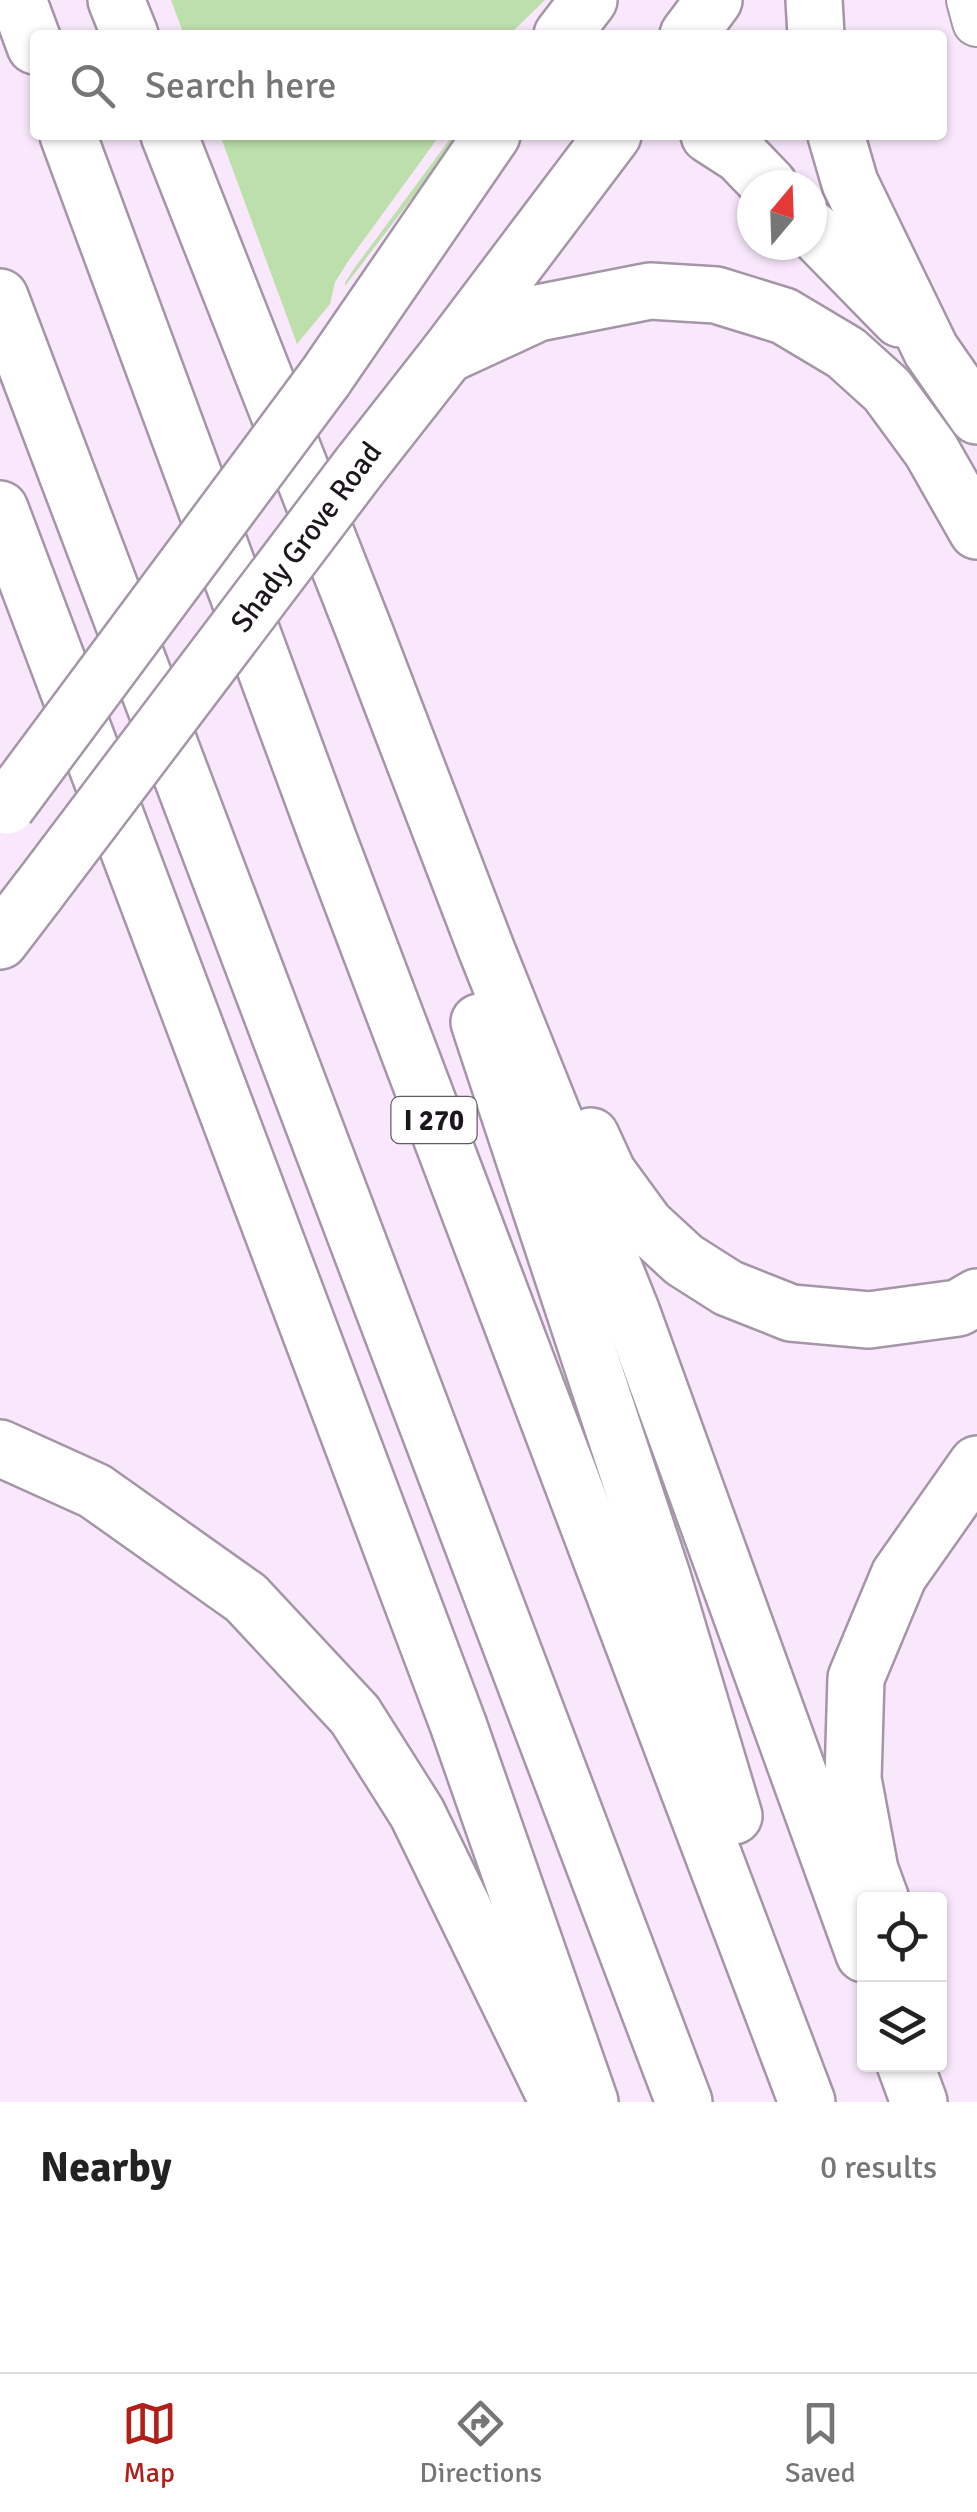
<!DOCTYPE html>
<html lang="en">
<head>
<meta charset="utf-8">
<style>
	:root { --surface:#fff; --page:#f2f2f2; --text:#222; --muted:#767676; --line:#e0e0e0; --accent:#b02019 }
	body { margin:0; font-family:Signika,sans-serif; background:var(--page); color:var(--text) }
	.controls { position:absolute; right:30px; bottom:30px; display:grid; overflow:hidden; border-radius:10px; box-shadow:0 2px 8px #0004 }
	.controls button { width:90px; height:90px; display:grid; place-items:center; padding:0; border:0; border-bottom:2px solid var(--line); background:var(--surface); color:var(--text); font:50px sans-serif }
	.compass { position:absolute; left:737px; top:170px; width:90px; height:90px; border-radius:50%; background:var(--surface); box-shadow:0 2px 8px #0004; rotate:19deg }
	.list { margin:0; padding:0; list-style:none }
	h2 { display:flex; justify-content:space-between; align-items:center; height:130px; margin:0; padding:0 40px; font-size:42px }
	h2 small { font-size:32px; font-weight:400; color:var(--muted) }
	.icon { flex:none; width:55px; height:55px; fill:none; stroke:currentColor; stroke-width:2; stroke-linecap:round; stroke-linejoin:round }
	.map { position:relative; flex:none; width:977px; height:2102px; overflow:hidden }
	.search { position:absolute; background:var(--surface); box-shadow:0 2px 8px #0004; left:30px; right:30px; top:30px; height:110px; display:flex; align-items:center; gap:25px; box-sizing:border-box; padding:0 35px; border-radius:10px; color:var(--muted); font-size:38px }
	.sheet { height:270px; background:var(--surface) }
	nav { display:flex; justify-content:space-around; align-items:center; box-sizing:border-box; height:140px; border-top:2px solid var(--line); background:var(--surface); font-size:28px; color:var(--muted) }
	nav a { display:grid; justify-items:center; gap:5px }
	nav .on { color:var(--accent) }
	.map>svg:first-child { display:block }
	.green { fill:#bcdfac }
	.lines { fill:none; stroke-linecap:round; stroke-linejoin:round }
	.minor-casing { stroke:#a495a7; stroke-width:52 }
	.major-casing { stroke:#a495a7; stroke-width:60 }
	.highway-casing { stroke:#a495a7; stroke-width:60 }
	.minor { stroke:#fff; stroke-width:48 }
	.major { stroke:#fff; stroke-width:55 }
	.highway { stroke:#fff; stroke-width:55 }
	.major-bridge-casing { stroke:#a495a7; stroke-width:60; stroke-linecap:butt }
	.major-bridge { stroke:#fff; stroke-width:55 }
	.labels { text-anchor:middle; stroke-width:8; stroke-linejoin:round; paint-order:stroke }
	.shield { fill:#fff; stroke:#605c61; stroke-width:2.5 }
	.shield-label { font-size:28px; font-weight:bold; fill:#1c161d }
	.street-label { font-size:30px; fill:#1c161d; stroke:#fff }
</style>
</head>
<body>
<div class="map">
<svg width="977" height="2102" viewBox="0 0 977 2102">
	<rect width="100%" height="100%" fill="#f9e8fc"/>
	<g class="green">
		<polygon points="171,0 545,0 509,35 184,35"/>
		<polygon points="220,135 440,135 349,260 335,282 330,304 297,344"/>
		<polygon points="453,135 460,135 345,286 345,283 353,270"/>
	</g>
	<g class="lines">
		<defs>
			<polyline id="minor" points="971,0 977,22"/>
			<g id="major">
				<polyline points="562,35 589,0"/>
				<polyline points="688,35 714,0"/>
				<polyline points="325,378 492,135"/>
				<polyline points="359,467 447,355 613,135"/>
				<polyline points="0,941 39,890"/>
			</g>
			<g id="highway">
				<polyline points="18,0 35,46"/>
				<polyline points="116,0 130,35"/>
				<polyline points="814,0 816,35"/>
				<polyline points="68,135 329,841 807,2102"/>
				<polyline points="169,135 364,630 487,951 632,1313 864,1954"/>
				<polyline points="709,135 740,155 769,185"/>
				<polyline points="836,135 850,183 931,350 977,416"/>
				<polyline points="812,229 900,319"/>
				<polyline points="0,297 684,2102"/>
				<polyline points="447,355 538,313 650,291 716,295 784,316 846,353 887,390 931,450 977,531"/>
				<polyline points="0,509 458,1724 590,2102"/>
				<polyline points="479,1022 663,1579 734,1816"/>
				<polyline points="591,1136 608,1173 646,1225 684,1260 728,1288 791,1313 869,1320 958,1308 977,1297"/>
				<polyline points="0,1448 95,1491 246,1598 355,1715 417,1813 558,2102"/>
				<polyline points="881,1900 870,1870 853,1779 856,1678 899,1575 977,1464"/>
				<polyline points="905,2064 919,2102"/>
			</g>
		</defs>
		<use href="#minor" class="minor-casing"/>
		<use href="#major" class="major-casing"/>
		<use href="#highway" class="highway-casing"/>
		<use href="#minor" class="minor"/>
		<use href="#major" class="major"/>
		<use href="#highway" class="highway"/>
		<defs>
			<g id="major-bridge">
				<polyline points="7,806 325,378"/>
				<polyline points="39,890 359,467"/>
			</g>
		</defs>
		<use href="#major-bridge" class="major-bridge-casing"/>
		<use href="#major-bridge" class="major-bridge"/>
	</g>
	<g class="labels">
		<rect class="shield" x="391.5" y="1097" width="85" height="46" rx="8"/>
		<g class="shield-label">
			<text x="434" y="1130">I 270</text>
		</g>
		<g class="street-label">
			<text transform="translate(306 537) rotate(-53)" y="10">Shady Grove Road</text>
		</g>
	</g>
</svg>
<div class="controls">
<button><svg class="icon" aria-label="locate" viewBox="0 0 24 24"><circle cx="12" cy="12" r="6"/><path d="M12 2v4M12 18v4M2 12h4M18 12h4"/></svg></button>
<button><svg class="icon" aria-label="layers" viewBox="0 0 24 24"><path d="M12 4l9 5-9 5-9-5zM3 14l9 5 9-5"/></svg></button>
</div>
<svg class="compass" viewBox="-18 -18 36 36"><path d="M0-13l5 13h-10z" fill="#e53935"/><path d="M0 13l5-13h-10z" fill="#767676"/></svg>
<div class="search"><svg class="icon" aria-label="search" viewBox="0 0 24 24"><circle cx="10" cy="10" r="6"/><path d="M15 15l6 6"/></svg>Search here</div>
</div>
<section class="sheet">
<h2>Nearby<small>0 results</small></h2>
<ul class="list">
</ul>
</section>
<nav>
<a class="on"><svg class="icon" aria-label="map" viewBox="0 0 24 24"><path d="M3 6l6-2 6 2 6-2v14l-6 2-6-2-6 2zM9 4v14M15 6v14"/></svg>Map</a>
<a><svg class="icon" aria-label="directions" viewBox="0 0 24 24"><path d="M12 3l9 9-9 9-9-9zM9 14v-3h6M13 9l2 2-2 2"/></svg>Directions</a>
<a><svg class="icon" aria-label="saved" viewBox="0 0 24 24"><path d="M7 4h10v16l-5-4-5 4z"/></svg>Saved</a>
</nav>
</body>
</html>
